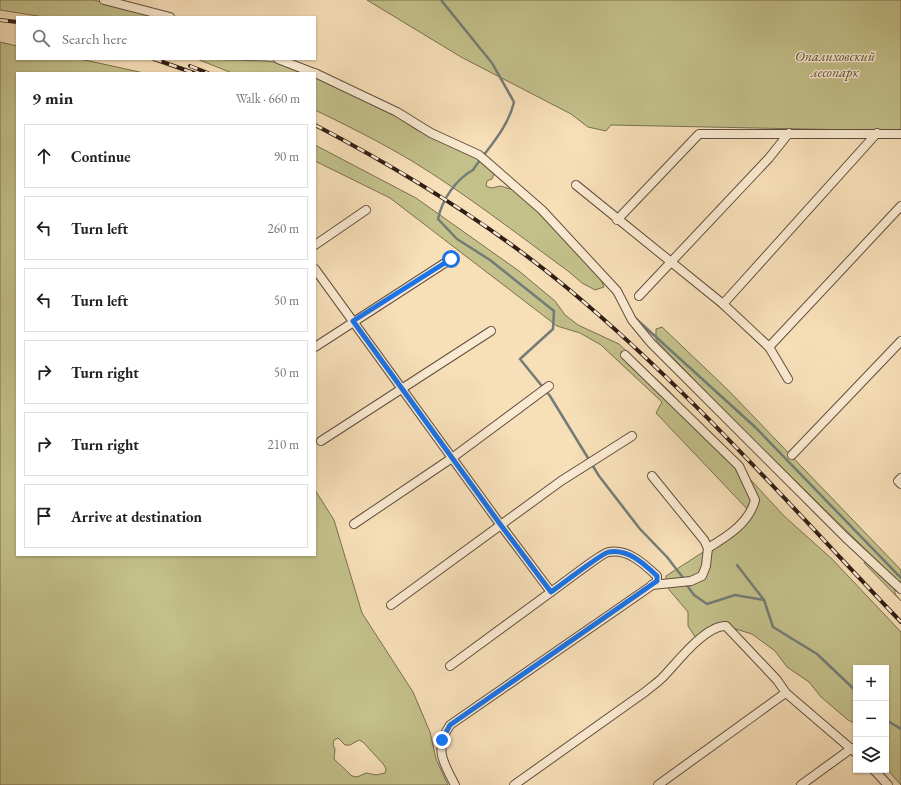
<!DOCTYPE html>
<html lang="en">
<head>
<meta charset="utf-8">
<style>
	:root { --surface:#fff; --page:#f2f2f2; --text:#222; --muted:#767676; --line:#e0e0e0 }
	body { margin:0; font-family:"EB Garamond",serif; background:var(--page); color:var(--text) }
	.controls { position:absolute; right:12px; bottom:12px; display:grid; overflow:hidden; border-radius:0px; box-shadow:0 1px 3px #0004 }
	.controls button { width:36px; height:36px; display:grid; place-items:center; padding:0; border:0; border-bottom:1px solid var(--line); background:var(--surface); color:var(--text); font:20px sans-serif }
	.stop { position:absolute; width:12px; height:12px; margin:-9px; border:3px solid #1a73e8; border-radius:50%; background:#fff }
	.stop.end { background:#1a73e8; border-color:#fff; box-shadow:0 1px 4px #0008 }
	.list { margin:0; padding:0; list-style:none }
	h2 { display:flex; justify-content:space-between; align-items:center; height:52px; margin:0; padding:0 16px; font-size:17px }
	h2 small { font-size:13px; font-weight:400; color:var(--muted) }
	.list li { display:grid; grid-template-columns:26px 1fr auto; gap:12px; align-items:center; box-sizing:border-box; height:64px; margin:0 8px 8px; padding:0 8px; border:1px solid var(--line); border-radius:0px }
	.list b { display:block; font-size:15px; white-space:nowrap }
	.list em { font-size:13px; font-style:normal; color:var(--muted) }
	.icon { flex:none; width:22px; height:22px; fill:none; stroke:currentColor; stroke-width:2; stroke-linecap:round; stroke-linejoin:round }
	.map { position:relative; flex:none; width:901px; height:785px; overflow:hidden }
	.search { position:absolute; background:var(--surface); box-shadow:0 1px 3px #0004; left:16px; top:16px; width:300px; height:44px; display:flex; align-items:center; gap:10px; box-sizing:border-box; padding:0 14px; border-radius:0px; color:var(--muted); font-size:15px }
	.panel { position:absolute; background:var(--surface); box-shadow:0 1px 3px #0004; left:16px; top:72px; width:300px; height:484px; border-radius:0px }
	.map>svg:first-child { display:block }
	.green { fill:#c3c08a; stroke:#7a6f50; fill-rule:evenodd }
	.lines { fill:none; stroke-linecap:round; stroke-linejoin:round }
	.stream { stroke:#737c77; stroke-width:2.5 }
	.minor-casing { stroke:#624e3e; stroke-width:10 }
	.minor { stroke:#faead1; stroke-width:8 }
	.rail-casing { stroke:#301e16; stroke-width:4 }
	.rail { stroke:#faead1; stroke-width:2.5; stroke-dasharray:8; stroke-linecap:butt }
	.route { stroke:#1a73e8; stroke-width:5 }
	.labels { text-anchor:middle; stroke-width:3; stroke-linejoin:round; paint-order:stroke }
	.park-label { font-size:14px; font-style:italic; fill:#5c4f39; stroke:#faead1 }
</style>
</head>
<body>
<div class="map">
<svg width="901" height="785" viewBox="0 0 901 785">
	<rect width="100%" height="100%" fill="#f7dfb8"/>
	<filter id="stains"><feTurbulence type="fractalNoise" baseFrequency=".005" numOctaves="4"/><feColorMatrix values="0 0 0 0 .2 0 0 0 0 .09 0 0 0 0 .02 0 0 0 .5 -.17"/></filter>
	<radialGradient id="worn" r=".72"><stop offset=".6" stop-color="#630" stop-opacity="0"/><stop offset="1" stop-color="#630" stop-opacity=".3"/></radialGradient>
	<g class="green">
		<polygon points="0,0 94,0 158,17 44,17 0,10"/>
		<polygon points="367,0 901,0 901,131 611,125 606,131 588,127 571,114 461,57"/>
		<path d="M0,42L17,46V59H80L144,73H17V555H315V490L334,520L362,613L413,692L430,732L436,759L448,785H0ZM338,738L345,745H350L359,740L363,742L384,765L386,769L385,773L376,775L366,773L357,777L352,776L334,759L335,749L333,745L334,740Z"/>
		<polygon points="197,59 266,61 282,63 307,73 232,73"/>
		<path d="M315,76L398,117L415,129L477,157L494,174L492,179L487,181L486,186L491,188L501,186L516,191L552,225L598,273L604,287L595,290L582,283L568,271C517,234 466,194 412,161C380,142 348,126 315,110Z"/>
		<polygon points="315,145 416,198 519,271 555,301 565,315 578,325 619,344 668,390 784,516 832,559 901,632 901,785 886,768 886,668 856,668 856,724 848,720 821,697 809,682 787,667 775,651 752,634 719,624 696,638 688,626 688,612 666,586 666,576 714,545 751,513 656,413 662,402 601,345 580,333 557,326 390,198 315,161"/>
		<polygon points="662,327 728,390 901,570 901,584 721,408 656,340 656,329"/>
		<polygon points="865,561 895,590 895,594 901,601 864,563"/>
	</g>
	<g class="lines">
		<g class="stream">
			<path d="M441,0L492,63L514,102C508,128 488,148 473,170C455,180 442,200 438,219L457,239L490,260L554,311L553,329L520,359L550,396L599,476L640,529L667,557L684,579"/>
			<polyline points="634,317 755,427 901,578"/>
			<polyline points="737,565 764,600 773,627 817,654 856,691"/>
			<polyline points="686,584 694,595 707,604 735,595 764,600"/>
			<polyline points="886,720 901,729"/>
		</g>
		<defs>
			<g id="minor">
				<polyline points="104,0 170,17"/>
				<polyline points="278,59 314,73"/>
				<polyline points="315,73 397,112 431,133 479,155 542,210 617,291 632,320 651,343 845,537 901,589"/>
				<polyline points="576,185 723,304 769,347 788,379"/>
				<polyline points="617,220 699,134 901,134"/>
				<polyline points="315,245 366,210"/>
				<path d="M315,269L500,524L551,592C560,586 603,552 609,552C629,549 644,564 657,576V581L651,586L450,725C434,749 443,762 455,785"/>
				<polyline points="639,296 769,158 789,133"/>
				<polyline points="723,304 877,133"/>
				<polyline points="315,347 451,259"/>
				<polyline points="769,347 901,206"/>
				<path d="M625,355L739,466L755,500C749,523 728,536 708,548"/>
				<polyline points="321,441 491,331"/>
				<polyline points="792,455 901,341"/>
				<polyline points="901,478 898,481 901,484"/>
				<polyline points="354,524 452,458 549,386"/>
				<polyline points="652,585 691,581 702,576 706,566 708,548 704,540 652,476"/>
				<polyline points="391,605 561,481 632,436"/>
				<polyline points="450,666 551,592"/>
				<polyline points="874,770 888,785"/>
				<path d="M514,785L645,692C651,687 657,683 662,678C676,664 705,625 726,626L777,680L786,693L856,753"/>
				<polyline points="658,785 784,694"/>
				<polyline points="801,785 852,748"/>
			</g>
		</defs>
		<use href="#minor" class="minor-casing"/>
		<use href="#minor" class="minor"/>
		<defs>
			<g id="rail">
				<polyline points="0,20 17,22"/>
				<polyline points="154,59 194,73"/>
				<polyline points="190,66 208,73"/>
				<path d="M315,125C403,171 489,223 566,287C688,388 792,508 901,622"/>
			</g>
		</defs>
		<use href="#rail" class="rail-casing"/>
		<use href="#rail" class="rail"/>
	</g>
	<g class="lines">
		<path class="route" d="M442,740L450,725L657,581V576C644,564 629,549 609,552C603,552 560,586 551,592L500,524L353,321L451,259"/>
	</g>
	<g class="labels">
		<g class="park-label">
			<text x="835" y="61">Опалиховский<tspan x="835" dy="16">лесопарк</tspan></text>
		</g>
	</g>
	<rect width="100%" height="100%" filter="url(#stains)"/>
	<rect width="100%" height="100%" fill="url(#worn)"/>
</svg>
<div class="controls">
<button>+</button>
<button>−</button>
<button><svg class="icon" aria-label="layers" viewBox="0 0 24 24"><path d="M12 4l9 5-9 5-9-5zM3 14l9 5 9-5"/></svg></button>
</div>
<div class="stop" style="left:451px;top:259px"></div>
<div class="stop end" style="left:442px;top:740px"></div>
<div class="search"><svg class="icon" aria-label="search" viewBox="0 0 24 24"><circle cx="10" cy="10" r="6"/><path d="M15 15l6 6"/></svg>Search here</div>
<section class="panel">
<h2>9 min<small>Walk · 660 m</small></h2>
<ul class="list">
<li><svg class="icon" aria-label="ahead" viewBox="0 0 24 24"><path d="M12 20V5M6 11l6-6 6 6"/></svg><div><b>Continue</b></div><em>90 m</em></li>
<li><svg class="icon" aria-label="left" viewBox="0 0 24 24"><path d="M17 20v-9H6M10 6l-5 5 5 5"/></svg><div><b>Turn left</b></div><em>260 m</em></li>
<li><svg class="icon" aria-label="left" viewBox="0 0 24 24"><path d="M17 20v-9H6M10 6l-5 5 5 5"/></svg><div><b>Turn left</b></div><em>50 m</em></li>
<li><svg class="icon" aria-label="right" viewBox="0 0 24 24"><path d="M7 20v-9h11M14 6l5 5-5 5"/></svg><div><b>Turn right</b></div><em>50 m</em></li>
<li><svg class="icon" aria-label="right" viewBox="0 0 24 24"><path d="M7 20v-9h11M14 6l5 5-5 5"/></svg><div><b>Turn right</b></div><em>210 m</em></li>
<li><svg class="icon" aria-label="arrive" viewBox="0 0 24 24"><path d="M6 21V4h12l-3 4 3 4H6"/></svg><div><b>Arrive at destination</b></div></li>
</ul>
</section>
</div>
</body>
</html>
